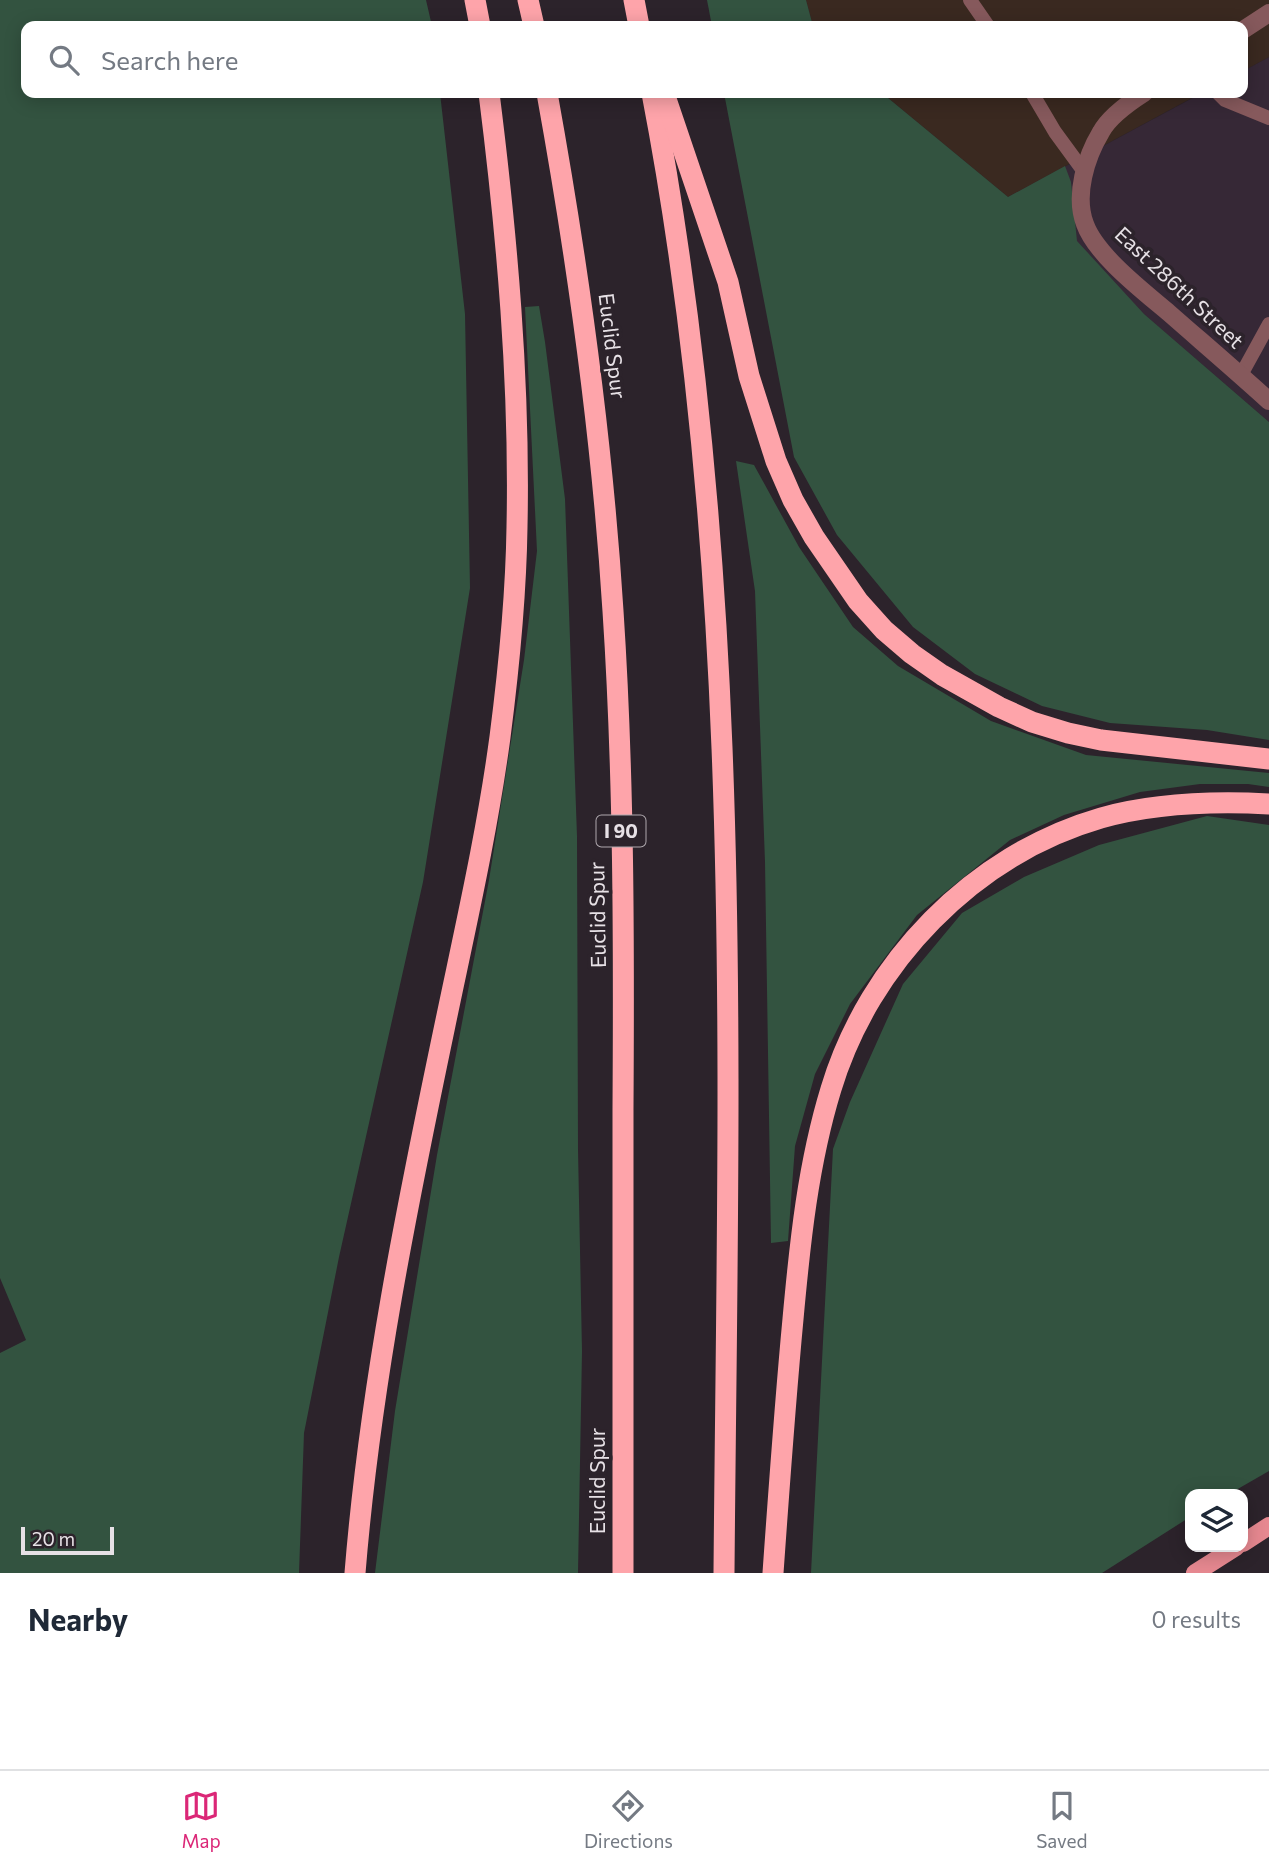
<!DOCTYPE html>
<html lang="en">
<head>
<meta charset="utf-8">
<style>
	:root { --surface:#fff; --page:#f6f6f7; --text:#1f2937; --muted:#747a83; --line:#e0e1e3; --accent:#db2777 }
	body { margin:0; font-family:Commissioner,sans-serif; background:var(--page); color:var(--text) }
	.controls { position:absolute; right:21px; bottom:21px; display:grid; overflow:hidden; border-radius:14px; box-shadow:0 4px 18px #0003 }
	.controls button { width:63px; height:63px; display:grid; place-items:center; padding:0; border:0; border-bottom:2px solid var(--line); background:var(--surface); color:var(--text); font:35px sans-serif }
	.scale { position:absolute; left:21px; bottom:18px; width:93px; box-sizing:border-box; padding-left:7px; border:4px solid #e7e1e6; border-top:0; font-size:19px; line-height:24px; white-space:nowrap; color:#e7e1e6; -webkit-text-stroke:5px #2c232b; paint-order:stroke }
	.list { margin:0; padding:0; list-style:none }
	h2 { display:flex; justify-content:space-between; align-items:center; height:91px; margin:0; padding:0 28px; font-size:30px }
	h2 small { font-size:23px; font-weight:400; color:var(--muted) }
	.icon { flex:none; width:38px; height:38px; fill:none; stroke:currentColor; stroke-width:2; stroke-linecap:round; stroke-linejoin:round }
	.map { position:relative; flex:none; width:1269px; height:1573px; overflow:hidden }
	.search { position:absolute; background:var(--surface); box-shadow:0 4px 18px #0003; left:21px; right:21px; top:21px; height:77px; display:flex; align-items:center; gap:18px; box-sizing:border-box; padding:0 24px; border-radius:14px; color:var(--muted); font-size:26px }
	.sheet { height:196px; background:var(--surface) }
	nav { display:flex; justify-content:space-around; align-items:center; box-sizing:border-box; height:98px; border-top:2px solid var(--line); background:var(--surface); font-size:19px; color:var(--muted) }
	nav a { display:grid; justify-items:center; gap:4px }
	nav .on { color:var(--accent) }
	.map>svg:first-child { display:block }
	.commercial { fill:#362836 }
	.industrial { fill:#3a2920 }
	.green { fill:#335340 }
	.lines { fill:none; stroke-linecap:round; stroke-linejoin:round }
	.service { stroke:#86595c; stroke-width:14 }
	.minor { stroke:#86595c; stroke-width:18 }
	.primary { stroke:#e68890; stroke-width:18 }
	.motorway { stroke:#fea4aa; stroke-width:21 }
	.labels { text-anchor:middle; stroke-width:7; stroke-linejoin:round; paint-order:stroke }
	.shield { fill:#2c232b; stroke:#afa8ae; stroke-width:2 }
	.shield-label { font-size:19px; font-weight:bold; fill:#e7e1e6 }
	.street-label { font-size:21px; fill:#e7e1e6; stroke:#2c232b }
</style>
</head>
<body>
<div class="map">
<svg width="1269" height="1573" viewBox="0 0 1269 1573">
	<rect width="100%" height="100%" fill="#2c232b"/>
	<polygon class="commercial" points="1269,57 1269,422 1008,197 1202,93 1243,93 1243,71"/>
	<g class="industrial">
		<polygon points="806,0 1269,0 1269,57 1243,71 1243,26 813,26"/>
		<polygon points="882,93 1201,93 1008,197"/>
	</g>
	<g class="green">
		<polygon points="0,0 426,0 432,26 26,26 26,93 440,93 465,314 470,588 423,882 339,1257 304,1433 299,1573 0,1573 0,1353 26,1340 0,1278"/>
		<polygon points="707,0 806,0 813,26 712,26"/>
		<polygon points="724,93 882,93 1008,197 1065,166 1071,182 1077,241 1144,314 1269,422 1269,740 1207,730 1110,723 1042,706 975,674 913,627 837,535 794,457"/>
		<polygon points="539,306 545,342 565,499 577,836 578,1149 582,1351 578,1573 375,1573 395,1411 437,1155 489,880 524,660 537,551 525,307"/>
		<polygon points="736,461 754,465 799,547 853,627 898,666 991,721 1086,755 1269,773 1269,787 1248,784 1200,784 1140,792 1064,815 1010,840 917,915 850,1004 815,1074 795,1146 788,1241 771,1243 765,862 755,591"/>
		<polygon points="1207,816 1269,825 1269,1471 1229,1494 1190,1494 1190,1517 1102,1573 811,1573 833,1149 850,1102 903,984 962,913 1024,877 1099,845"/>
	</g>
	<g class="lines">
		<g class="service">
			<polyline points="970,0 988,26"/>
			<polyline points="1032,93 1055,132 1085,173"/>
			<polyline points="1218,93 1225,100 1269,118"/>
			<polyline points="1241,375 1269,324"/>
		</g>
		<g class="minor">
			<polyline points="1243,30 1269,13"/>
			<path d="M1144,93C1130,102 1109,117 1101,132C1086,157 1074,195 1085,224C1096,255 1143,291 1169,313C1202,342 1236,371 1269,401"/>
		</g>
		<g class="primary">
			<polyline points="1243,1543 1269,1526"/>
			<polyline points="1195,1573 1236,1547"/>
		</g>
		<g class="motorway">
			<polyline points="475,0 480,26"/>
			<polyline points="528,0 534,26"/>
			<polyline points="634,0 639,26"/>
			<path d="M547,93C578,264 602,436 613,611C624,777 624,944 623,1110C623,1265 623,1419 623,1573"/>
			<path d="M652,93C746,581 728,1079 724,1573"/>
			<polyline points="664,93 728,282 749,376 776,461 793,500 814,537 858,601 884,630 912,654 942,675 999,707 1032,722 1068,733 1101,740 1269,759"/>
			<path d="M355,1573C370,1388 407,1206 445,1025C465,929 487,834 500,737C509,667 516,597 517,527C520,382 507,236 489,93"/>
			<path d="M773,1573C779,1488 785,1404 793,1319C800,1242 808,1164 831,1089C869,963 973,855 1101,818C1155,803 1213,801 1269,804"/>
		</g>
	</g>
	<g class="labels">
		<rect class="shield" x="596.5" y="815.5" width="49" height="31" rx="5"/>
		<g class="shield-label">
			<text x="621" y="838">I 90</text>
		</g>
		<g class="street-label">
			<text transform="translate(1179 288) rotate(43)" y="7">East 286th Street</text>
			<text transform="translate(612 346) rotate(83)" y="7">Euclid Spur</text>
			<text transform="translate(598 915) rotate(-91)" y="7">Euclid Spur</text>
			<text transform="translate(598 1481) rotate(-90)" y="7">Euclid Spur</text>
		</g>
	</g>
</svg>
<div class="controls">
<button><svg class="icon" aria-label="layers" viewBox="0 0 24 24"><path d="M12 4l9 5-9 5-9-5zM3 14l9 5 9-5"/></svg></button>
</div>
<div class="scale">20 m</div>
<div class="search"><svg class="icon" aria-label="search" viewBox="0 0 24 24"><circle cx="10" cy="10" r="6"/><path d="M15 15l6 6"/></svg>Search here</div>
</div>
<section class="sheet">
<h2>Nearby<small>0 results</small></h2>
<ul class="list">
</ul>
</section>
<nav>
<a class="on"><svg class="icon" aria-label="map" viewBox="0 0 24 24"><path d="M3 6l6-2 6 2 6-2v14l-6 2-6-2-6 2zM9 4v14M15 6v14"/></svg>Map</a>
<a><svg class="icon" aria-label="directions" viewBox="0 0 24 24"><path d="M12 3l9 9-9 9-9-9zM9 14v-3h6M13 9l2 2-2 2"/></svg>Directions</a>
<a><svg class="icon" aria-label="saved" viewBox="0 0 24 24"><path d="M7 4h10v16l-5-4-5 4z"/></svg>Saved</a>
</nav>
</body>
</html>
